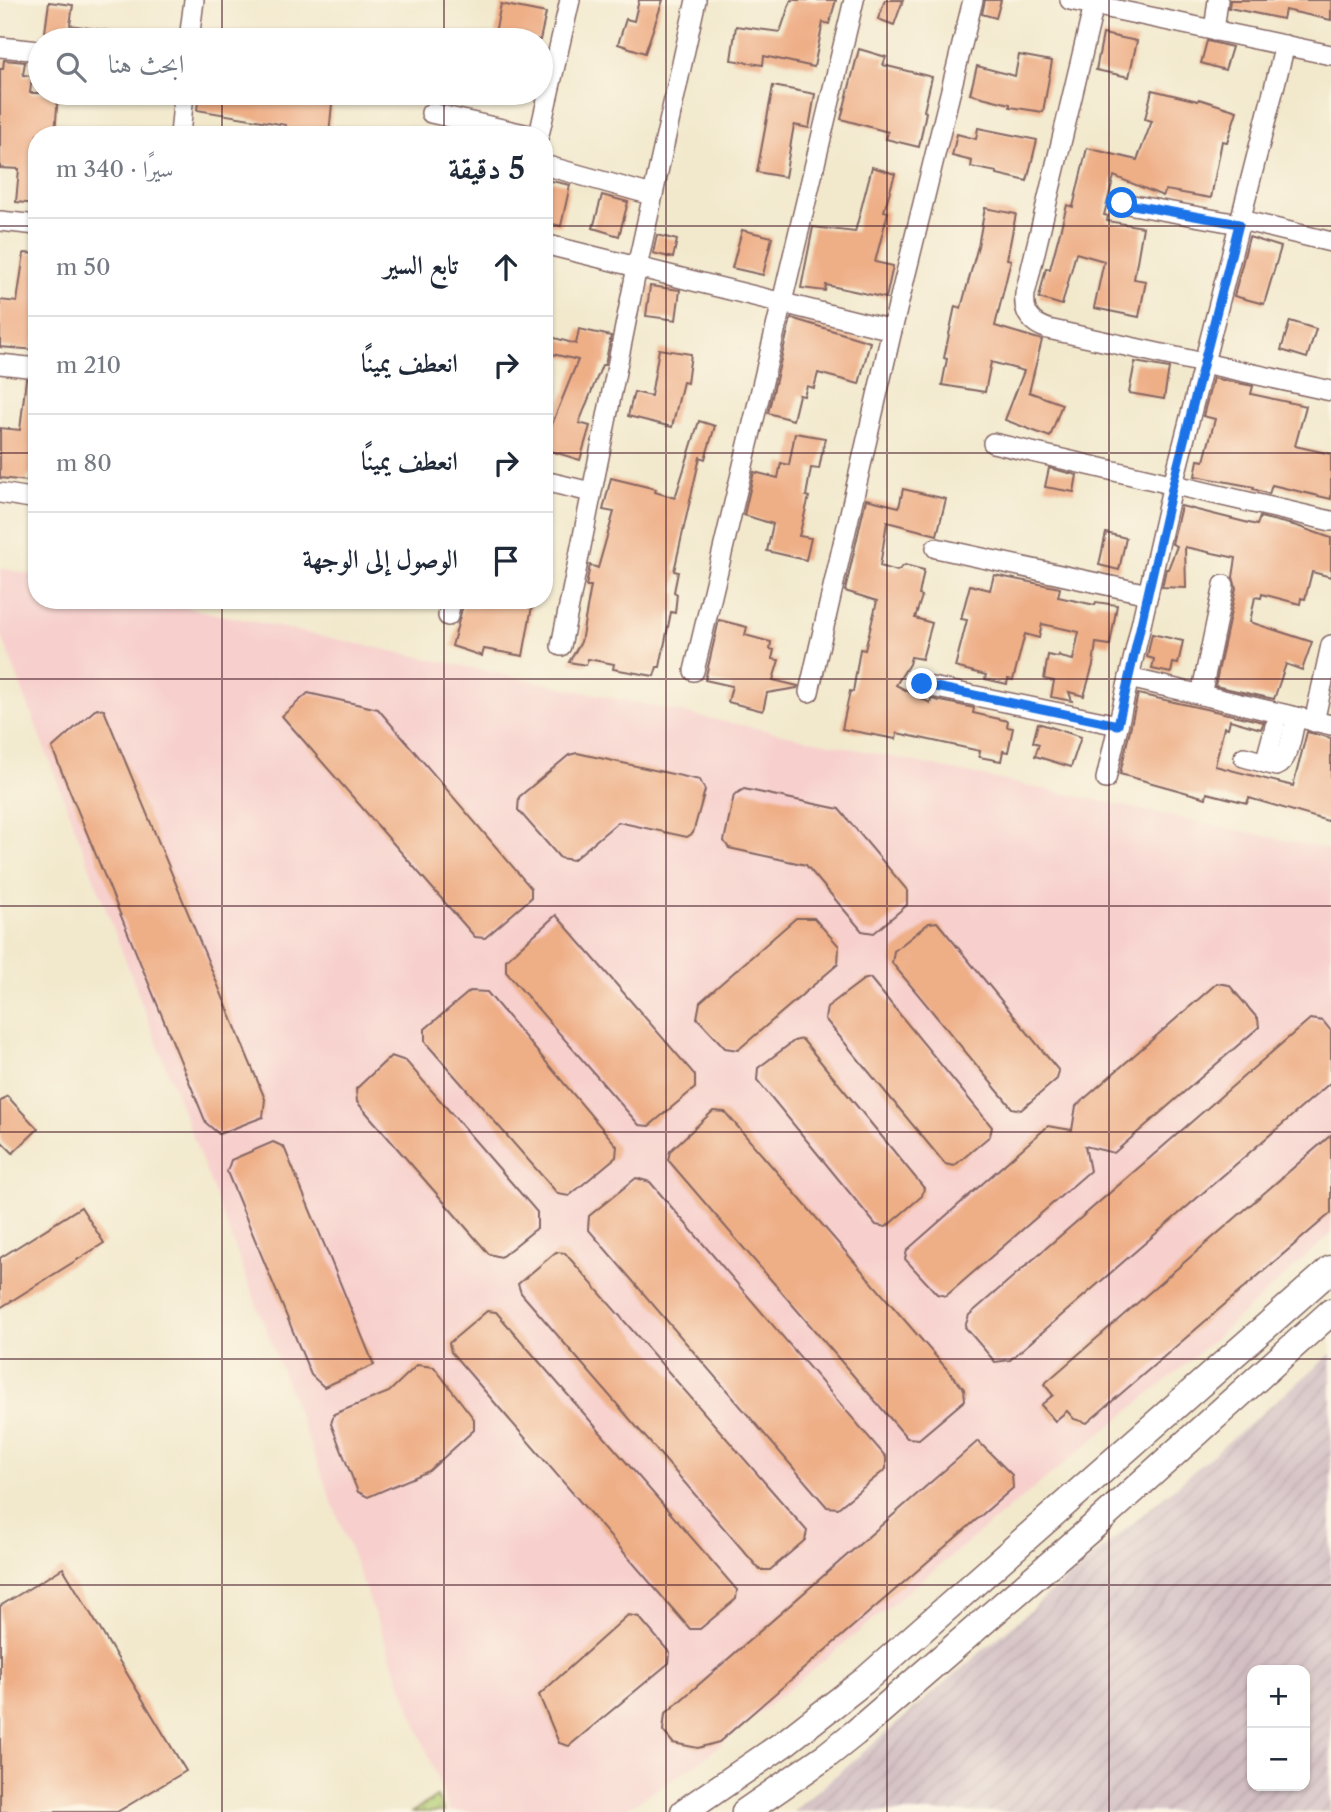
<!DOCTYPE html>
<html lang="ar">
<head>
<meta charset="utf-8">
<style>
	:root { --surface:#fff; --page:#f2f2f3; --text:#1f2937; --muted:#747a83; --line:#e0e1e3 }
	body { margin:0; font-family:"Libre Caslon Text",Amiri,serif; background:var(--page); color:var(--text); direction:rtl }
	.controls { position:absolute; right:21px; bottom:21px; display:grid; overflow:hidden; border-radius:14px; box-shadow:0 2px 5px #0004 }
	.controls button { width:63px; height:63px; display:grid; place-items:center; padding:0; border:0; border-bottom:2px solid var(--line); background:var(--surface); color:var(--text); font:35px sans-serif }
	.stop { position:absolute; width:21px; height:21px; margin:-16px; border:5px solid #1a73e8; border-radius:50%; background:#fff }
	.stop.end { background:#1a73e8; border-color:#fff; box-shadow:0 2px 7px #0008 }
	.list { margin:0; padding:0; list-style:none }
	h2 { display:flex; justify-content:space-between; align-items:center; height:91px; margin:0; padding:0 28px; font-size:30px }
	h2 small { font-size:23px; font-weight:400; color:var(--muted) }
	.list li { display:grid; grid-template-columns:46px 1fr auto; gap:21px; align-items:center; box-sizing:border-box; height:98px; padding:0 28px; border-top:2px solid var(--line) }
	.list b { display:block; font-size:26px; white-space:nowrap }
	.list em { font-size:23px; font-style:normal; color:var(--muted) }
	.icon { flex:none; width:38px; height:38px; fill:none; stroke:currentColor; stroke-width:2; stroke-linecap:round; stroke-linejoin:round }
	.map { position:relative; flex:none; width:1331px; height:1812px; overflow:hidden; direction:ltr }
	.search { position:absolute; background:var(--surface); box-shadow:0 2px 5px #0004; left:28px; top:28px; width:525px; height:77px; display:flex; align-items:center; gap:18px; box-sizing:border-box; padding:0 24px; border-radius:38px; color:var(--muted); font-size:26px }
	.panel { position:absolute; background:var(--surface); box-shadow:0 2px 5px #0004; left:28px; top:126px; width:525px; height:483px; border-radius:28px; direction:rtl }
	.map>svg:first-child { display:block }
	.built { fill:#f7d0cd }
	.industrial { fill:url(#industrial-furrows); fill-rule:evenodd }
	.garden { fill:url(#garden-dots); stroke:#7f7850; stroke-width:2 }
	.building { fill:#eeae86 }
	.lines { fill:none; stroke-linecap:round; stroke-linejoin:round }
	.street-casing { stroke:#856664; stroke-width:22 }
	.secondary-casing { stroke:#856664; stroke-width:29 }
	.street { stroke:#fff; stroke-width:19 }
	.secondary { stroke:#fff; stroke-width:26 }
	.route { stroke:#1a73e8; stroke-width:9 }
	.grid { fill:none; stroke:#4a1f2b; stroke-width:2; stroke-opacity:0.55 }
</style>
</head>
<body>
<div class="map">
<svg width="1331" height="1812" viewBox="0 0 1331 1812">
	<defs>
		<pattern id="industrial-furrows" width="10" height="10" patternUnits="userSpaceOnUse" patternTransform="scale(1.75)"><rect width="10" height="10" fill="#d2bec3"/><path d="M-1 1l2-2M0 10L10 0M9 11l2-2" fill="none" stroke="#b6a3a8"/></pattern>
		<pattern id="garden-dots" width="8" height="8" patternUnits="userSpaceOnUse" patternTransform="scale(1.75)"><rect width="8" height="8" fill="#b4d076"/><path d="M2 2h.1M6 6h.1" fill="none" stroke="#9cb266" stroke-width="1.8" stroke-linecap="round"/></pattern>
	</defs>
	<rect width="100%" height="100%" fill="#fcf5e5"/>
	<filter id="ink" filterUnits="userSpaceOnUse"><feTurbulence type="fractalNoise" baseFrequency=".0143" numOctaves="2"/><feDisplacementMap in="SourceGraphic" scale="14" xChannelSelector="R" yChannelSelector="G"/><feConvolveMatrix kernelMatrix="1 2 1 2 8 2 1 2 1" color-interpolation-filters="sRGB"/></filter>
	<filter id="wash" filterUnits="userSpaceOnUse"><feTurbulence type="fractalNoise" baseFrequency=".00686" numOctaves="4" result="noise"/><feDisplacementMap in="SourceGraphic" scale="28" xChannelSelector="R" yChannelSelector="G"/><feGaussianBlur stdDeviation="1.57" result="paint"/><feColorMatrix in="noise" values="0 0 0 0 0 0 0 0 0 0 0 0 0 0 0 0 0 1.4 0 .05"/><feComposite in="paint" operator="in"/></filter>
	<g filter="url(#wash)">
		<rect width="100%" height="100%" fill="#f2e9cd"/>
		<polygon class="built" points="0,568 37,576 37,600 151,600 1331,850 1331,1234 1192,1359 698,1763 621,1812 450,1812 0,631"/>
		<path class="industrial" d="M1331,1354V1812H793L1308,1374ZM1252,1670H1305V1786H1252Z"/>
		<polygon class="garden" points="437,1797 444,1812 412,1812"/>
		<g id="blocks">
			<g class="building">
				<polygon points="639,0 663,0 645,53 618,44 626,19 634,21"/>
				<polygon points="791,0 836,0 829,24 823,22 814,67 764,56 763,65 731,60 736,26 780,32"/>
				<polygon points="885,0 903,0 894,25 878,19"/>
				<polygon points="985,0 1001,0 996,18 982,14"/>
				<polygon points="1230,0 1331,0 1331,20 1285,10 1283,19 1229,8"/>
				<polygon points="49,2 73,5 70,25 117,32 117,40 76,40 51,37 51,33 45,32"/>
				<polygon points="501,4 546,13 540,40 495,33"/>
				<polygon points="1103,34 1137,41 1129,77 1096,70"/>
				<polygon points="1207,41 1232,47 1225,70 1201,63"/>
				<polygon points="859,49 886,57 883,65 932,77 924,111 926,112 919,147 886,139 888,132 841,119"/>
				<polygon points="1019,55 1052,61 1043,112 1010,107 1010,104 970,94 977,66 1015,76"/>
				<polygon points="4,60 25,62 23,75 32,76 30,93 58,93 55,135 37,135 37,204 16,202 19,169 0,168 0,69 3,69"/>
				<polygon points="773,86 815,94 809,128 794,125 785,177 757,172"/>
				<polygon points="1152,90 1198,101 1199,99 1237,111 1227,142 1222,141 1211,198 1166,190 1163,196 1114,176 1104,215 1108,216 1107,221 1143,227 1134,279 1146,281 1139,317 1094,308 1104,261 1076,253 1062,305 1039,298 1046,268 1050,269 1067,205 1073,207 1087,148 1137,160 1152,121 1145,119"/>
				<polygon points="199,93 333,93 329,135 285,135 286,125 197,110"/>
				<polygon points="978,128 1037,140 1027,181 997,174 997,172 971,167 972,161 952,156 957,134 976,139"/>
				<polygon points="872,167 895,174 884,211 888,212 875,262 893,266 886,298 826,285 825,291 801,288 813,227 855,232"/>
				<polygon points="547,180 570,185 561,226 544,222 544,192"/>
				<polygon points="602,195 628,202 619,236 593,228"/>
				<polygon points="985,208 1016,214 1007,259 1011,260 995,326 1042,340 1029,392 1062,404 1050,437 1005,420 1024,371 991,362 985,392 942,385 947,359 944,358 955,306 961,308 978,246"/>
				<polygon points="742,230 772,237 763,275 732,268"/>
				<polygon points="657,235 677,240 673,258 653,253"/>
				<polygon points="1249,237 1281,247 1264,304 1234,296"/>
				<polygon points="24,253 37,254 37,350 0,347 0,300 17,302"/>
				<polygon points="650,286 680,290 676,320 646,316"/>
				<polygon points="791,318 870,342 859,384 818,373 814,388 807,386 804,396 799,395 793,420 768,413"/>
				<polygon points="1290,321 1316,329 1307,358 1281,350"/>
				<polygon points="579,329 611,336 605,365 602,365 579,423 590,426 580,460 544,449 544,444 578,360 544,352 544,335 576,344"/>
				<polygon points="659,349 691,354 687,383 683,382 672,427 628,416 634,392 651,396"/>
				<polygon points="1135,362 1169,368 1164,399 1129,393"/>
				<polygon points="1213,378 1253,386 1251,394 1306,406 1295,446 1331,454 1331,499 1272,485 1269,494 1253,489 1254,487 1195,476 1198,460 1204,461 1215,419 1203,416"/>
				<polygon points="26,379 37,380 37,476 28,475 27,481 0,478 0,428 20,430"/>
				<polygon points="699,421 715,426 705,459 700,457 686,518 674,571 678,572 674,592 677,594 675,613 671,612 660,667 657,667 654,676 613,669 614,664 588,659 586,665 569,662 581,642 591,586 586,586 590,565 598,568 614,512 603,510 611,478 656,489 655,492 675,498"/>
				<polygon points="795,433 825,438 819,469 811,468 806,496 809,497 799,536 811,538 806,560 767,551 773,524 744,515 754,472 778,478 781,463 789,465"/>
				<polygon points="1049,468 1077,475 1074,492 1045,487"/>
				<polygon points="903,489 946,499 937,535 887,522 880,566 897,571 905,565 924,570 919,595 922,596 915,618 932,623 922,659 911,657 909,664 896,685 930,703 931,699 974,708 973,713 1008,721 1007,727 1013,728 1008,752 1003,751 1001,761 979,757 980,751 897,733 896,739 842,729 850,691 853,692 860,649 865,650 877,601 845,591 866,499 899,507"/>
				<polygon points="1181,506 1257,525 1260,517 1297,526 1331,538 1331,577 1312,572 1305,599 1301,598 1300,604 1262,594 1261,598 1255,597 1250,622 1312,642 1302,670 1286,664 1274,699 1215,686 1236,588 1233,577 1236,558 1185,547 1186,588 1162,587 1166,569 1168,569 1177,546 1172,544"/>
				<polygon points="1106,533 1126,538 1119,570 1099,565"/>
				<polygon points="994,575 1060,588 1058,597 1095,605 1096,602 1117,605 1110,645 1096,643 1093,665 1084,696 1069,692 1072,701 1051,697 1054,681 1044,679 1048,655 1058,657 1059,655 1060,657 1073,660 1079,632 1042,624 1039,638 1025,634 1013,680 1008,679 1007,684 985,679 986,675 955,667 967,620 961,619 970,585 990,590"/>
				<polygon points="476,600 500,600 532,606 523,656 484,649 482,656 452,646 463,605 475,607"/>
				<polygon points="719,620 747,627 745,635 771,642 770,649 774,650 772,659 779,660 773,680 798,686 797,688 767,693 763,711 728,702 732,686 705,680"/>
				<polygon points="1152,634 1183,641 1178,664 1173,663 1171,673 1152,669 1154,659 1147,657"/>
				<polygon points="308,693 378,709 531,888 531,898 485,938 475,937 282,716"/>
				<polygon points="1138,694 1264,722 1261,729 1230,720 1228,728 1224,727 1215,766 1293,786 1307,732 1331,738 1331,822 1249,798 1247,803 1207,793 1206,798 1120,774"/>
				<polygon points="97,708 104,710 265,1099 263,1117 219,1134 206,1123 52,748"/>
				<polygon points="1038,723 1081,737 1071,767 1035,756 1039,744 1033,742"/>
				<polygon points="577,753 700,780 705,790 693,833 687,837 618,822 573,860 560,858 518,810 519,797 569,755"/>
				<polygon points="744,789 839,809 907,890 907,905 874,933 862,931 806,865 729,848 724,841 734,795"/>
				<polygon points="556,915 695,1075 695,1088 649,1126 639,1125 506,972 506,960"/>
				<polygon points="796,918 814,918 839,946 838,964 738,1050 725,1048 697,1018 700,1002"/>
				<polygon points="937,922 1059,1071 1057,1079 1021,1110 1012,1108 892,963 894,951 929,923"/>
				<polygon points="870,978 992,1127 990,1136 954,1166 945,1164 825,1019 827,1007 863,980"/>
				<polygon points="1217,983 1229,985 1258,1019 1259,1027 1114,1153 1085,1146 1090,1171 946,1296 937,1294 905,1259 907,1250 1048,1126 1072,1130 1076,1106"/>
				<polygon points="470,991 487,992 617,1146 616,1157 569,1196 558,1194 425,1042 425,1029"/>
				<polygon points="1310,1019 1323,1021 1331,1031 1331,1082 1010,1360 995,1362 965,1327 969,1315"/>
				<polygon points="802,1039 924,1188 922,1196 886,1227 876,1225 757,1080 758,1068 794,1041"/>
				<polygon points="391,1056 406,1061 537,1212 537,1228 501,1257 489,1254 357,1102 356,1089"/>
				<polygon points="7,1096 38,1129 13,1153 0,1140 0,1102"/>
				<polygon points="713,1111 725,1112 964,1389 965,1400 919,1439 907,1438 668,1160 670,1151"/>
				<polygon points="1331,1135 1331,1213 1087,1423 1074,1419 1067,1411 1055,1421 1041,1405 1053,1395 1044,1384"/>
				<polygon points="273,1142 284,1147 374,1365 324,1387 311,1375 227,1172 231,1160"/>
				<polygon points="636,1178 650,1182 886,1457 886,1469 838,1508 827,1507 588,1229 589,1216"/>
				<polygon points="81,1207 104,1243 0,1308 0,1258"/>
				<polygon points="556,1252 565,1253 807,1531 805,1540 770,1570 760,1570 521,1293 518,1284"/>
				<polygon points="487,1311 496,1312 737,1590 736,1599 700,1629 690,1629 451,1352 449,1343"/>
				<polygon points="417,1365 434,1367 474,1419 474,1430 429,1471 368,1497 358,1492 331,1424 334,1414 389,1392"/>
				<polygon points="978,1441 1012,1475 1013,1488 719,1742 698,1748 673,1743 663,1731 665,1714"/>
				<polygon points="63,1568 186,1771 117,1812 0,1812 0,1606"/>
				<polygon points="628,1615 639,1617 670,1653 669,1663 569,1746 559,1743 539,1695"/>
			</g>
		</g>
	</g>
	<g filter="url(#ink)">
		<use href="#blocks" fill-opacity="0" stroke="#856664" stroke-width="2"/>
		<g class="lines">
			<defs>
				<g id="street">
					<polyline points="1070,0 1331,55"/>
					<path d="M1094,5L1025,294C1023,313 1030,323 1048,329L1331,391"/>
					<polyline points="1214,31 1218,0"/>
					<polyline points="189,40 194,0"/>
					<polyline points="0,47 40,51"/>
					<polyline points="431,113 529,135"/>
					<polyline points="180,135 184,93"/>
					<polyline points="539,135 570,0"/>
					<polyline points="544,165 652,195"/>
					<polyline points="1122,203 1239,224"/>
					<polyline points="1241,220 1331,242"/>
					<polyline points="0,221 37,225"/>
					<polyline points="544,244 892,330"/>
					<polyline points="0,364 37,368"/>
					<polyline points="993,443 1331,521"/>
					<polyline points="544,481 591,492"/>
					<polyline points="0,493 37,499"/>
					<polyline points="936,548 1148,594"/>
					<polyline points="448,616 451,600"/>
					<polyline points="561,646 637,267 696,0"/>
					<polyline points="694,671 854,0"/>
					<polyline points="1129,678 1331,725"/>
					<polyline points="922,685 1118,725"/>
					<polyline points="809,692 892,330 973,0"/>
					<polyline points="1201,695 1224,585"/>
					<polyline points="1314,722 1331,645"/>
					<path d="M1244,757L1276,766C1290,760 1292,731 1296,717"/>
					<polyline points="1265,763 1275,726"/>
					<polyline points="1106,779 1173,484 1285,45"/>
				</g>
				<g id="secondary">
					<polyline points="684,1812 786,1742 864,1681 1331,1269"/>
					<polyline points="745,1812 826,1756 855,1733 1094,1526 1331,1312"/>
				</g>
			</defs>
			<use href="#street" class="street-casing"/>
			<use href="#secondary" class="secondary-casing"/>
			<use href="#street" class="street"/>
			<use href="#secondary" class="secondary"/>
		</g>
	</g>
	<g class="lines" filter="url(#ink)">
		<polyline class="route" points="922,684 1118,725 1173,484 1239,224 1122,203"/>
	</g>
	<path class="grid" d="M222,0V40M444,0V40M666,0V1812M887,0V1812M1109,0V1812M222,93V135M444,93V135M0,226H37M544,226H1331M0,453H37M544,453H1331M222,600V1812M444,600V1812M0,679H1331M0,906H1331M0,1132H1331M0,1359H1331M0,1585H1331"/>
</svg>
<div class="controls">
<button>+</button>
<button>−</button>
</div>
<div class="stop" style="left:1122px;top:203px"></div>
<div class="stop end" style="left:922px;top:684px"></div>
<div class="search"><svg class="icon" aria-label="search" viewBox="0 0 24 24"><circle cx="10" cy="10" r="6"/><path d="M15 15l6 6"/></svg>ابحث هنا</div>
<section class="panel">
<h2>5 دقيقة<small>سيرًا · 340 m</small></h2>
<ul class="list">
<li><svg class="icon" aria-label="ahead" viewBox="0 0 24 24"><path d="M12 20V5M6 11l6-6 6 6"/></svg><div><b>تابع السير</b></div><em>50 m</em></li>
<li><svg class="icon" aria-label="right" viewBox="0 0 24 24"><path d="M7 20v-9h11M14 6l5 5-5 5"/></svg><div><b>انعطف يمينًا</b></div><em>210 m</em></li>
<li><svg class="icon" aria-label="right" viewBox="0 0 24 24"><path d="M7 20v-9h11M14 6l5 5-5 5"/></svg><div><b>انعطف يمينًا</b></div><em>80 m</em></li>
<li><svg class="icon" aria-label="arrive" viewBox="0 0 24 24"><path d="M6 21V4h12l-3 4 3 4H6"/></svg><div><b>الوصول إلى الوجهة</b></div></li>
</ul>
</section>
</div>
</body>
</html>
